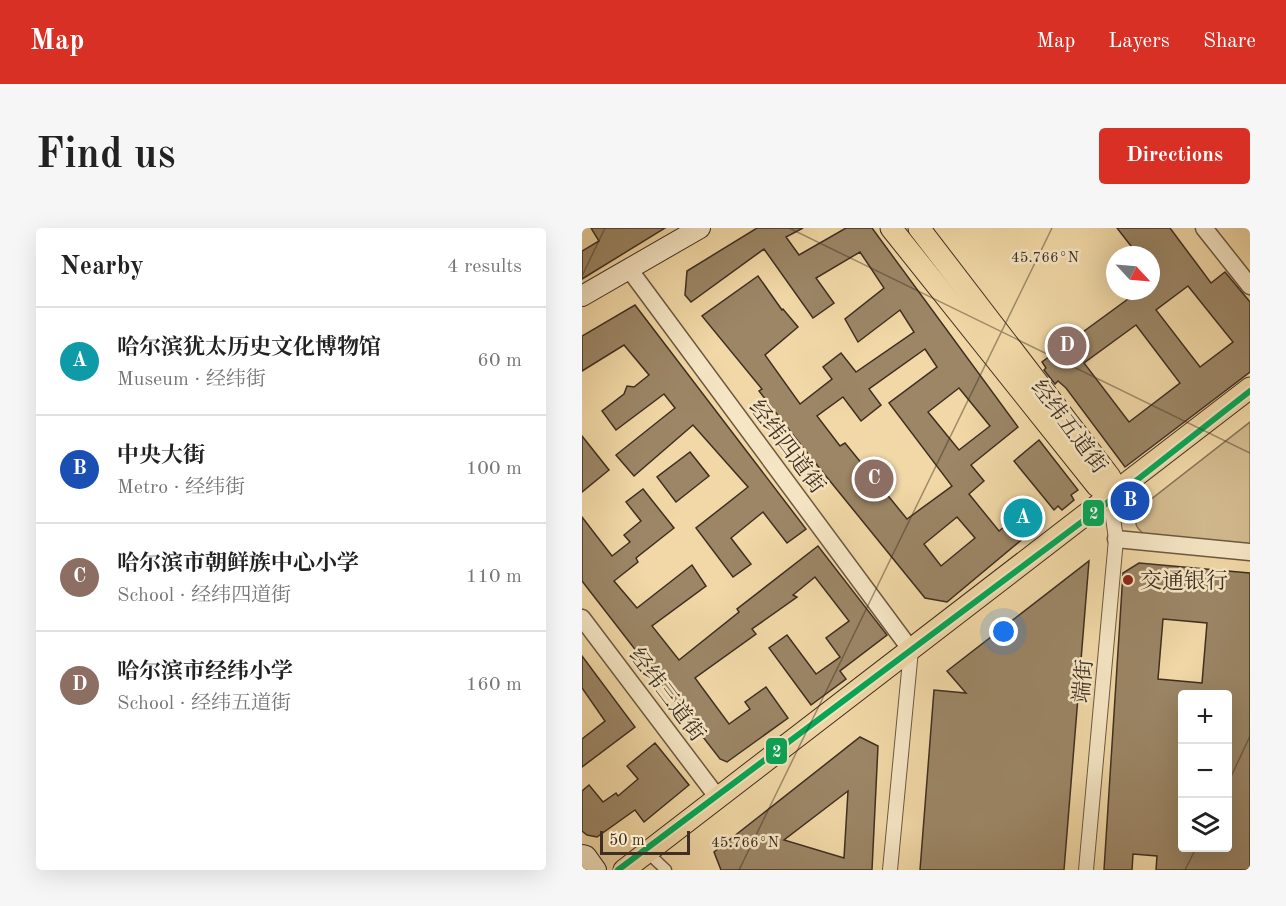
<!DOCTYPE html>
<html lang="en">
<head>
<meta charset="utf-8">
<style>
	:root { --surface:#fff; --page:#f6f6f6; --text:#222; --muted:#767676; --line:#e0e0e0; --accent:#d93025 }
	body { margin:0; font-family:"Old Standard TT","Noto Serif SC",serif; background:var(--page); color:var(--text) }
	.controls { position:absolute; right:18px; bottom:18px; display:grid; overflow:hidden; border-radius:6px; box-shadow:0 6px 24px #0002 }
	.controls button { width:54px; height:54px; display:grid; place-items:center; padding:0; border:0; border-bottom:2px solid var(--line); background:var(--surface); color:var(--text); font:30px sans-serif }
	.compass { position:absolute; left:524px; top:18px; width:54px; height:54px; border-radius:50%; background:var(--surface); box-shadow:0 6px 24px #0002; rotate:116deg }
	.scale { position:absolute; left:18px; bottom:15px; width:90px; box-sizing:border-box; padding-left:6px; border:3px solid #3f2e21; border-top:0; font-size:16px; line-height:21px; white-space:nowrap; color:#3f2e21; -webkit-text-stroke:4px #f6e6c5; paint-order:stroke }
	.you { position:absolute; left:422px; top:404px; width:21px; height:21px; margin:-15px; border:4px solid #fff; border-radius:50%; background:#1a73e8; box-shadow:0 0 0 9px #1a73e833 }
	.badge { display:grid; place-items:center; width:39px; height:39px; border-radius:50%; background:var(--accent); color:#fff; font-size:20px; font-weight:700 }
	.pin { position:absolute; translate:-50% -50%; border:3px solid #fff; box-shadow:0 2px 6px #0006 }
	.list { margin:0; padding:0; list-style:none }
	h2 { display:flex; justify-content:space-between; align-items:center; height:78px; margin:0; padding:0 24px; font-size:26px }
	h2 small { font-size:20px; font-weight:400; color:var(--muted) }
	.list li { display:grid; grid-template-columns:39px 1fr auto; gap:18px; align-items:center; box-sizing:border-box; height:108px; padding:0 24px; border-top:2px solid var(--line) }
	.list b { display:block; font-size:22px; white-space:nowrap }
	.list p { margin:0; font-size:20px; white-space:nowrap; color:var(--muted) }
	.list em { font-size:20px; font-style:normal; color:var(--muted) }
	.icon { flex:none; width:33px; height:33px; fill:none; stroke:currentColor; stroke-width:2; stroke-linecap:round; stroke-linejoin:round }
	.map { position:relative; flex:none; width:668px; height:642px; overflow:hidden; border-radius:6px }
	header { display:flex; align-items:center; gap:36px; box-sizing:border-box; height:84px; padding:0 30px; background:var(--accent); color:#fff }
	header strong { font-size:28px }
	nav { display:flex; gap:33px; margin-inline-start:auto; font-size:21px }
	.intro { display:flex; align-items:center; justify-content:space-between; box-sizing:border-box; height:144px; padding:0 36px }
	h1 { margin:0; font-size:42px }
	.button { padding:15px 27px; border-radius:6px; background:var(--accent); color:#fff; font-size:21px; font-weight:700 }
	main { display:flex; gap:36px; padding:0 36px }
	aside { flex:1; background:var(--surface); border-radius:6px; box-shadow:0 6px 24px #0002 }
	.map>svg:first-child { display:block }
	.green { fill:#d3bb8f; stroke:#897458; stroke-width:1.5 }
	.building { fill:#9c8666; stroke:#3f2e21; stroke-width:1.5; fill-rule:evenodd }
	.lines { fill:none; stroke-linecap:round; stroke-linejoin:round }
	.pedestrian-casing { stroke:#6c5842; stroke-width:13 }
	.minor-casing { stroke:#6c5842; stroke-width:16 }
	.tertiary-casing { stroke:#6c5842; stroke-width:19 }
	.secondary-casing { stroke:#3f2e21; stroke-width:22 }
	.primary-casing { stroke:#3f2e21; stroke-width:23 }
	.pedestrian { stroke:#f6e6c5; stroke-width:10 }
	.minor { stroke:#f6e6c5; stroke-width:14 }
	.tertiary { stroke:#f6e6c5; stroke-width:16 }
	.secondary { stroke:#f6e6c5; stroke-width:20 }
	.primary { stroke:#f1d8a6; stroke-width:21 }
	.metro-1-casing { stroke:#f6e6c5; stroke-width:10 }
	.metro-1 { stroke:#03a856; stroke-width:6 }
	.ticks { fill:none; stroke:#3f2e21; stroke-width:1.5; stroke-opacity:0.45 }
	.poi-dot { fill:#8f2418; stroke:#f6e6c5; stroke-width:2 }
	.labels { text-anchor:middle; stroke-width:5; stroke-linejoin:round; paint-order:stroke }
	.street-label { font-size:22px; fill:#3f2e21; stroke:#f6e6c5 }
	.poi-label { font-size:22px; fill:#3f2e21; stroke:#f6e6c5; text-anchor:start }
	.ticks-label { font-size:15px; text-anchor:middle; fill:#3f2e21; stroke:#f6e6c5; stroke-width:5; stroke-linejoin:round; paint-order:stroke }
	.line-badge { stroke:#f6e6c5; stroke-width:2 }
	.badge-label { font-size:16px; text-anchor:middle; font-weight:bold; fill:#fff }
</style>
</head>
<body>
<header>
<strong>Map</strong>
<nav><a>Map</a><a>Layers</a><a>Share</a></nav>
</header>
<div class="intro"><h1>Find us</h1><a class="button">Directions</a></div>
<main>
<aside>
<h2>Nearby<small>4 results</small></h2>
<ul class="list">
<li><span class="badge" style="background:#0f9aa8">A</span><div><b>哈尔滨犹太历史文化博物馆</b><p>Museum · 经纬街</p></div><em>60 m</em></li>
<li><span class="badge" style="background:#1a4fb4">B</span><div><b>中央大街</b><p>Metro · 经纬街</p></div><em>100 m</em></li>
<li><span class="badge" style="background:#8d6e63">C</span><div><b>哈尔滨市朝鲜族中心小学</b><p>School · 经纬四道街</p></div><em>110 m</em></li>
<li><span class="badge" style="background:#8d6e63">D</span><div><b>哈尔滨市经纬小学</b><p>School · 经纬五道街</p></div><em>160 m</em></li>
</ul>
</aside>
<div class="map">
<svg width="668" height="642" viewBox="0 0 668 642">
	<rect width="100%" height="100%" fill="#f1d8a6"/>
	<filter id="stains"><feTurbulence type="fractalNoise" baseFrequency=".00333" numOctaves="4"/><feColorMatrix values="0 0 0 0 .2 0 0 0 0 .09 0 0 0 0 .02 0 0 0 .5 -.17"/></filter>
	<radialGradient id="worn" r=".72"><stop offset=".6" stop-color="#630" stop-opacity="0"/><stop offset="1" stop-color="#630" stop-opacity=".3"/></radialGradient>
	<path class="green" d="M668,194V316L565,308C554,301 552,296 554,283Z"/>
	<g class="building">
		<polygon points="9,0 83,0 0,51 0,23 17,13"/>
		<path d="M175,0H221L204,9L217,27L264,0H290L436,199L389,237L402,253L387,266L417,303L442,283L455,299L365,374L343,370L226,226L177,163L180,161L120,88L176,48L200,82L201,81L216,99L183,127L218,176L250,151L241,139L259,125L274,144L332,104L318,82L276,114L263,91L302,60L278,24L234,50L252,75L231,90L182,21L109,74L103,67L105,43ZM343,121L355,139L307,175L370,258L325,291L263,215L258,218L235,188L261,169L279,193L299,177L287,161ZM377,160L408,198L377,222L346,184ZM375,289L393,310L359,338L342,316Z"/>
		<path d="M535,0H588L629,55L643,44L668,74V144L543,239L484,160L476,153L473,156L462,142L464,140L460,134L557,63H569V27H556ZM606,58L651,114L618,139L574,82ZM554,97L598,155L547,194L502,135Z"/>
		<polygon points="53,77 224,301 205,315 181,284 149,310 169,336 151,349 114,300 166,259 111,197 52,248 34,227 93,180 82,166 34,202 20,183 42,166 45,158 52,159 67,147 42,117 0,143 0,108"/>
		<polygon points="0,208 27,242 0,264"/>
		<polygon points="457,212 496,262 489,267 492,272 480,282 476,278 472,282 432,233"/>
		<polygon points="108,224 127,248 94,274 75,249"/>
		<polygon points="61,261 92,300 54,330 56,334 32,353 55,380 110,337 124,358 70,398 97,432 157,384 155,381 236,318 305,407 258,443 264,451 229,477 187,420 205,407 234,446 258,429 244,410 267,393 233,349 211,367 215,369 170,401 174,406 113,450 147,496 168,481 163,474 184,459 206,490 145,534 138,531 0,353 0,289 30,328 48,314 42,307 59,293 44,274"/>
		<polygon points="507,333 482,642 338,642 352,462 384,465 365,443"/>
		<path d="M557,335L668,345V642H574L575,628L551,626L550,642H522L541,345ZM581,391L625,395L620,455L576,451ZM600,466H645V620H600Z"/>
		<polygon points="0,428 53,499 0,539 0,511 23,493 0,460"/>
		<path d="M278,509L296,518L290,642H139L132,624ZM266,563L262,630L202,612Z"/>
		<polygon points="73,515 107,557 62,594 53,582 15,609 5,607 0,603 0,563 7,557 21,574 34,565 36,568 56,551 45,538"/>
	</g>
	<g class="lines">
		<defs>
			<polyline id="pedestrian" points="65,624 84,642"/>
			<g id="minor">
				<polyline points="308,642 329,422"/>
				<polyline points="504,642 534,311 528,268"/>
			</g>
			<g id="tertiary">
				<polyline points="622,0 668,58"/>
				<polyline points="47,41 329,422"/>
				<polyline points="534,311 668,324"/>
				<polyline points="0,390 136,570"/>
			</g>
			<g id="secondary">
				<polyline points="0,68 118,0"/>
				<polyline points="0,627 4,628 14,642"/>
			</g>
			<g id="primary">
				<polyline points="309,0 515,258 528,268"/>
				<polyline points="337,0 528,249 528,268"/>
				<polyline points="42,642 668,160"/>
			</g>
		</defs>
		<use href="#pedestrian" class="pedestrian-casing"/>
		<use href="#minor" class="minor-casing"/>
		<use href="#tertiary" class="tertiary-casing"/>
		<use href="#secondary" class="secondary-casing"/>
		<use href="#primary" class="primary-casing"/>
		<use href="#pedestrian" class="pedestrian"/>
		<use href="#minor" class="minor"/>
		<use href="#tertiary" class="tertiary"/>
		<use href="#secondary" class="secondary"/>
		<use href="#primary" class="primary"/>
		<defs>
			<polyline id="metro-1" points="36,642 541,263 668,163"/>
		</defs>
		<use href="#metro-1" class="metro-1-casing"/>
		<use href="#metro-1" class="metro-1"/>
	</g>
	<path class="ticks" d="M207,0L668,225M0,48L23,0M646,555L668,508M157,642L470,0M603,642L614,620"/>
	<circle class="poi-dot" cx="546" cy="352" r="6"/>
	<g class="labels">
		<g class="street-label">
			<text transform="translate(488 198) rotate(53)" y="8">经纬五道街</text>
			<text transform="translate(206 218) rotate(53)" y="8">经纬四道街</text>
			<text transform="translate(500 453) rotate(-85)" y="8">端街</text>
			<text transform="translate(86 466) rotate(53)" y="8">经纬三道街</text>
		</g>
		<g class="poi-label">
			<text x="558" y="360">交通银行</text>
		</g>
	</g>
	<g class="ticks-label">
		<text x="463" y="34">45.766°N</text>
		<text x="163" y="619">45.766°N</text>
	</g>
	<g class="line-badge">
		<rect x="500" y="271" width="23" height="28" rx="6" fill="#03a856"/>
		<rect x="183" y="509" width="23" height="28" rx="6" fill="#03a856"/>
	</g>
	<g class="badge-label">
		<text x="512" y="291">2</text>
		<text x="195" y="529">2</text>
	</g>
	<rect width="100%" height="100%" filter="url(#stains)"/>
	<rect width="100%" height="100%" fill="url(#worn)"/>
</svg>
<div class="controls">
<button>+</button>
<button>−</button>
<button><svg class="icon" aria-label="layers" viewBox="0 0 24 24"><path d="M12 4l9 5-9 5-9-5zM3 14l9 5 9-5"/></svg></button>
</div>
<svg class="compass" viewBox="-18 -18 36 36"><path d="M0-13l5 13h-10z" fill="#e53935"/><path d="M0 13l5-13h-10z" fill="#767676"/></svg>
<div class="scale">50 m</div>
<div class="you"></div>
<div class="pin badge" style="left:441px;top:290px;background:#0f9aa8">A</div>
<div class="pin badge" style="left:548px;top:273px;background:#1a4fb4">B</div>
<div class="pin badge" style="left:292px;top:251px;background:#8d6e63">C</div>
<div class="pin badge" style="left:485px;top:118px;background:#8d6e63">D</div>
</div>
</main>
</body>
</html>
